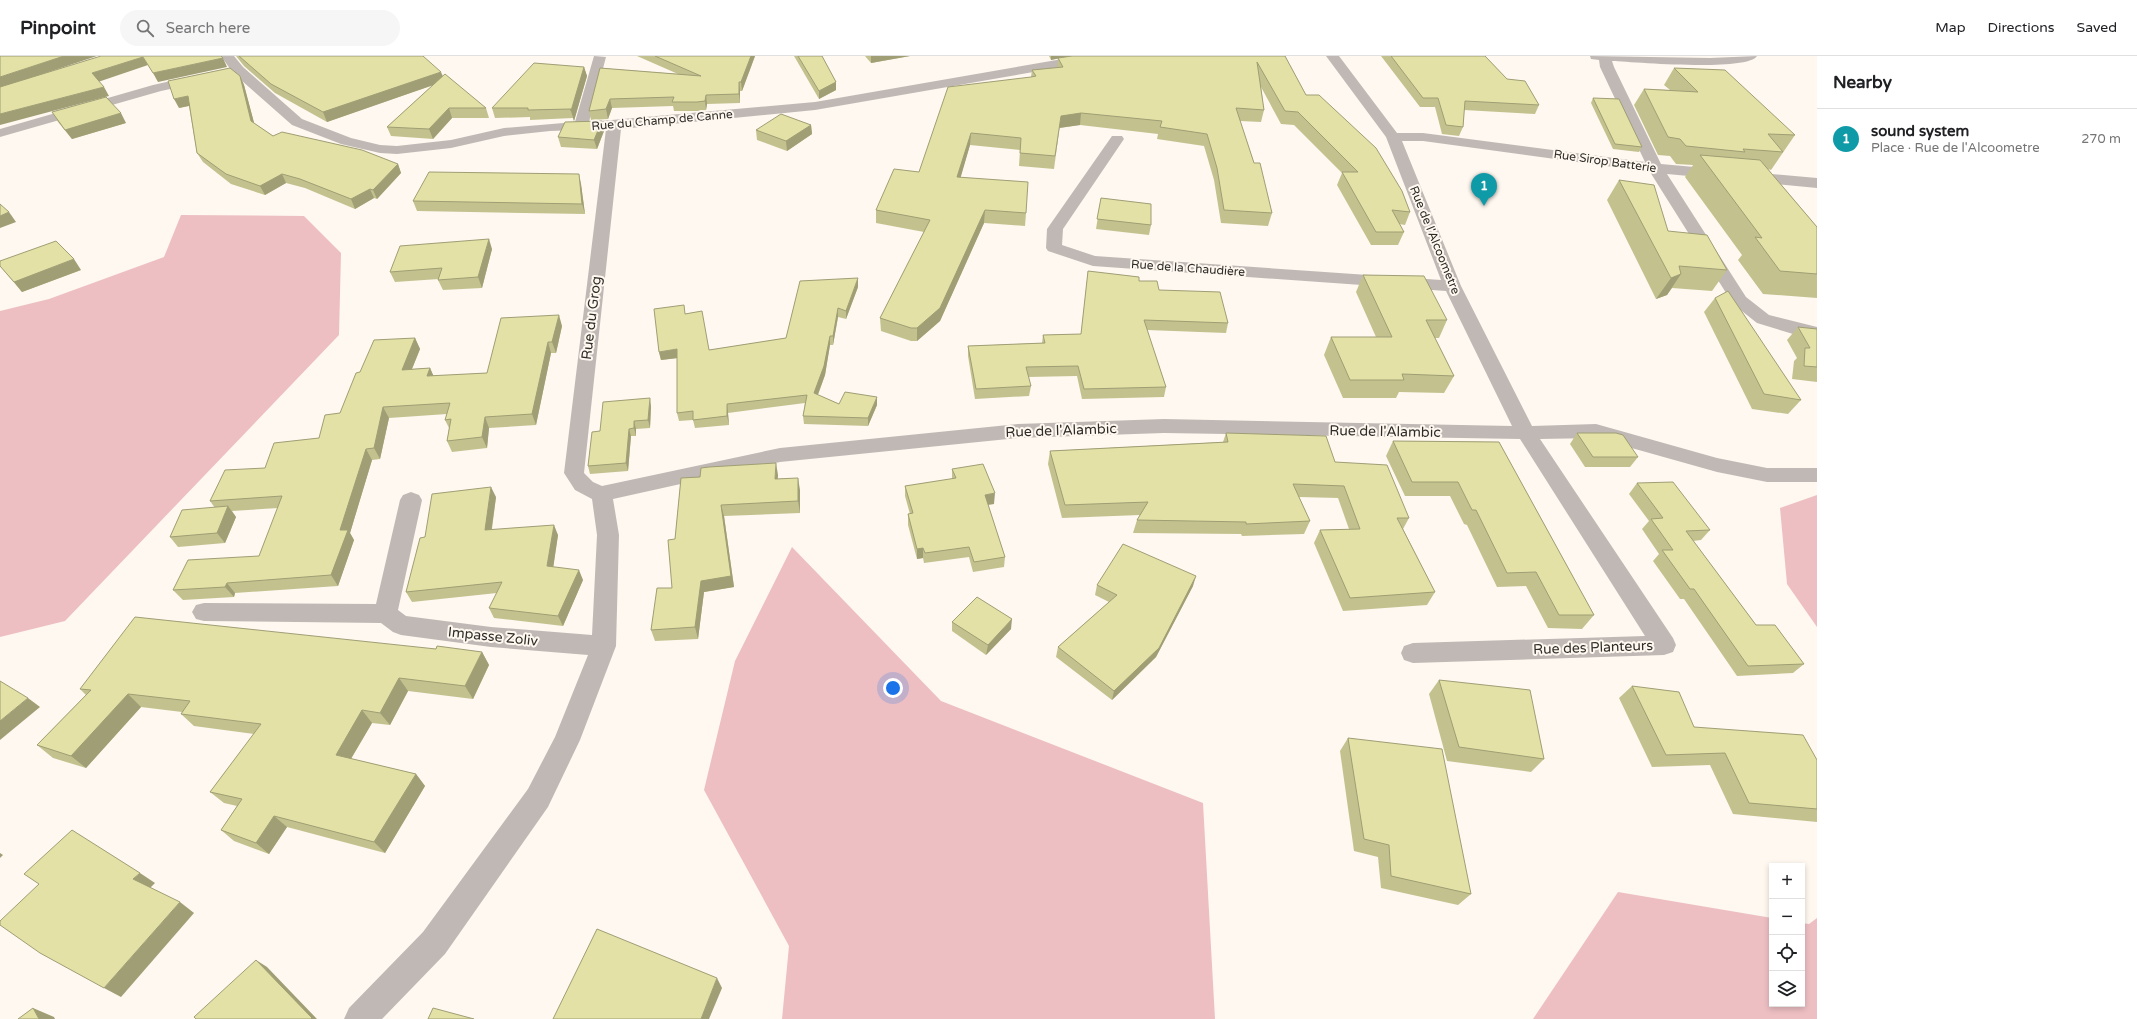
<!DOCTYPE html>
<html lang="en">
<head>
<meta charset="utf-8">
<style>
	:root { --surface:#fff; --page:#f6f6f6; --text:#202124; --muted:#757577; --line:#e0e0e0; --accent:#ea580c }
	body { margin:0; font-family:"Varela Round",sans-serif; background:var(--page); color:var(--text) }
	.controls { position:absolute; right:12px; bottom:12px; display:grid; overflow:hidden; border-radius:0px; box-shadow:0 2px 6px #0003 }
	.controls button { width:36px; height:36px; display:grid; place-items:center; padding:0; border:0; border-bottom:1px solid var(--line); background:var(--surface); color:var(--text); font:20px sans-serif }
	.you { position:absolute; left:893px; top:632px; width:14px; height:14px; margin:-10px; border:3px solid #fff; border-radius:50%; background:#1a73e8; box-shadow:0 0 0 6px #1a73e833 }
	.badge { display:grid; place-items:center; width:26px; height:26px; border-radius:50%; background:var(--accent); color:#fff; font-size:13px; font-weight:700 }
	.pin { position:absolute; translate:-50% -33px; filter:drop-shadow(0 1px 2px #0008) }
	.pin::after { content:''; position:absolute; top:21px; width:14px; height:12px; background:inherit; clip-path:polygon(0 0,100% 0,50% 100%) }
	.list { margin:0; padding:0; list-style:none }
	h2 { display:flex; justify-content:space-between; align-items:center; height:52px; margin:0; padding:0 16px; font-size:17px }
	h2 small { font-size:13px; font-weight:400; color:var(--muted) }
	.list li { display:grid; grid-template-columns:26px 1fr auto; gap:12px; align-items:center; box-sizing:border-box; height:60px; padding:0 16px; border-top:1px solid var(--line) }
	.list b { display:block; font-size:15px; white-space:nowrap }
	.list p { margin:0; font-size:13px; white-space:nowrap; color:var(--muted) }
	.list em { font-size:13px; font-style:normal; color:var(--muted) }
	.icon { flex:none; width:22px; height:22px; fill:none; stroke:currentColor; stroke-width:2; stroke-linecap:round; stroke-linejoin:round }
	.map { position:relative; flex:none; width:1817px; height:963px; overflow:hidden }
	header { display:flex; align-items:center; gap:24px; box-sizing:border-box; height:56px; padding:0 20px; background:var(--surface); border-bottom:1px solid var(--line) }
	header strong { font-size:19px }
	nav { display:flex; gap:22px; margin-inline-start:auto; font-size:14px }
	.search { width:280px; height:36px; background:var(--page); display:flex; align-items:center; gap:10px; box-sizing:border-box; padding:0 14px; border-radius:22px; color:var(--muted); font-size:15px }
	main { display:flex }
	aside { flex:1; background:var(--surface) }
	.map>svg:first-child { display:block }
	.green { fill:#edbfc3 }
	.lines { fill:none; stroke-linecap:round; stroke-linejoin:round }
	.street { fill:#c0b8b5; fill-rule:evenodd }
	.wall { fill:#c3c28f }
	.shaded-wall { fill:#9f9e74 }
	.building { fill:#e3e1a6; stroke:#9f9e74 }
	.labels { text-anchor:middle; stroke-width:4; stroke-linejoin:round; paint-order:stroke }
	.far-street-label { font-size:12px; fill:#2f2c27; stroke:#fef8f0 }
	.street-label { font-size:14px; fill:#2f2c27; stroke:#fef8f0 }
</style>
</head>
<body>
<header>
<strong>Pinpoint</strong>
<div class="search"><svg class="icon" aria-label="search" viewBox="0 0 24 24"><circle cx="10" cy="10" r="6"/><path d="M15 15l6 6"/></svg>Search here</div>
<nav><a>Map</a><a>Directions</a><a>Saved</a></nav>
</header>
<main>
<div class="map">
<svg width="1817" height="963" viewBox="0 0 1817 963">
	<rect width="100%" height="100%" fill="#fef8f0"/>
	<g class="green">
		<polygon points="181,159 304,160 341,197 339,279 65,565 0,581 0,255 49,243 164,201"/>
		<polygon points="1817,439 1817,571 1787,528 1780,452"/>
		<polygon points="792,491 941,645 1203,747 1215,963 782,963 789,890 704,734 735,605"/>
		<polygon points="1618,836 1772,862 1772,948 1802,948 1802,867 1809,868 1817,862 1817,963 1533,963"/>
	</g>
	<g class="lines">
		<g class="street">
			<path d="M221,0H234L243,11L302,63L351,82L380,89L397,90L451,84L504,72L575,66L594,0L606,1L589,66L815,46L1074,1L1131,0L1125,4L1074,9L815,54L621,73L584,417L593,426L602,430L780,392L1018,368L1164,363L1512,370L1446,235L1093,210L1048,195L1046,192L1047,173L1112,80H1122L1124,83L1063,173L1062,189L1095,200L1441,224L1386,81L1326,0H1339L1397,77H1423L1645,106L1600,11L1599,4L1591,3L1590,0L1710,2L1757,0C1747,16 1634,6 1612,5L1614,11L1661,108L1817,122V132L1667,118L1746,241L1769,259L1817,271V283L1793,278L1757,267L1733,248L1650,116L1423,85H1402L1461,230L1532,370L1596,368L1717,402L1767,412H1817V426H1767L1717,416L1596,382L1540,383L1673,582L1676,589L1673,596L1664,599L1413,607L1404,604L1401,597L1404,590L1413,587L1645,580L1520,383L1164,377L1018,382L780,406L613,443L619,479L616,590L580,684L548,751L445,898L382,963H344L349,952L423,876L528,733L555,681L588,599L491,591L401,579L393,576L381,567L204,565L196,563L192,556L196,549L204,547L376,548L400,444L403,439L411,436L419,439L422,444L398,554L406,560L491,571L592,579L597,479L592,443L575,434L564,417L606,73L550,75L504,80L451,92L397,98L380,97L341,88L292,69L233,17Z"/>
			<polygon points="198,19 203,20 205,23 203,26 161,35 0,81 0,73 153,29"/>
		</g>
	</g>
	<g class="wall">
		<polygon points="236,0 318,0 443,20 486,52 489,62 452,62 433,83 391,80 387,71 433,29 327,66 275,37 244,10"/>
		<polygon points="637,0 755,0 742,35 740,35 740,47 707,48 706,54 699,55 674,55 673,50 612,52 608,63 591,64 589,55 600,12 678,18"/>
		<polygon points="794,0 822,0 836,26 836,34 819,43"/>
		<polygon points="865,0 910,0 871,7"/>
		<polygon points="1049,0 1285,0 1306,39 1410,156 1405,169 1399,168 1404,176 1398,189 1371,189 1337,129 1342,117 1294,69 1281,68 1261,31 1264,54 1261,66 1240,65 1254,107 1272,157 1268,170 1221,167 1214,124 1204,90 1157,83 1158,78 1080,69 1059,72 1054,113 1019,110 1020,94 970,89 960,122 1026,157 1025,170 984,167 940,265 917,285 911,285 881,275 880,262 924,176 876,167 876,154 919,116 1031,21 1032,14 1057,12 1058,2 1051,4"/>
		<polygon points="1381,0 1485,0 1507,23 1539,49 1535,58 1464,54 1463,71 1459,80 1442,78 1435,51 1420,51"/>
		<polygon points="584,11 587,20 574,65 573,62 530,64 530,61 495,62 492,52"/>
		<polygon points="1674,12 1795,79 1771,114 1768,113 1817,171 1817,242 1763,238 1738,204 1742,199 1685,121 1693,109 1676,108 1670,100 1658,99 1634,49 1644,33 1670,34 1664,29"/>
		<polygon points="240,20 244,29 254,67 273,80 398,108 401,117 377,143 374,142 355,153 305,132 286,127 265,139 231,128 203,106 197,97 189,50 179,52"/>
		<polygon points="1593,42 1642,91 1639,96 1613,93 1591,47"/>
		<polygon points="52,56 126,67 72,83 58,66"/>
		<polygon points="811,69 812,78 787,95 757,84 756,74"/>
		<polygon points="604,75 597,93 561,91 558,81"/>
		<polygon points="1619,124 1668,175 1727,214 1712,235 1672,232 1667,239 1656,243 1607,144"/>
		<polygon points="581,128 585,158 417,155 413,145"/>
		<polygon points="1101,142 1151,169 1149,179 1096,173"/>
		<polygon points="492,193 482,232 443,234 438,224 439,223 395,226 390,216"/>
		<polygon points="0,210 81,214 22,236"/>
		<polygon points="1088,215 1139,225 1228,267 1226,277 1147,274 1166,331 1164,341 1082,343 1077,320 1028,321 1031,330 1029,340 975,343 968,300 968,290 1042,287 1043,279 1081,278"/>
		<polygon points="1363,219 1447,264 1439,282 1435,282 1454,320 1444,337 1399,336 1396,342 1343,342 1324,299 1331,281 1376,281 1356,236"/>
		<polygon points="858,231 846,263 838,261 833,289 830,289 825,319 818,339 839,348 877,349 868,370 804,368 803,360 805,347 728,357 729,369 695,372 693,364 679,365 677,357 677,302 661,304 659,296 709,294 786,282"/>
		<polygon points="1715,242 1801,344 1788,358 1752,353 1704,256"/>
		<polygon points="562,270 556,297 551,297 536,369 489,372 487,392 452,396 447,385 449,372 445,364 447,358 389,362 380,403 372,404 350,477 354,484 338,530 235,537 234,541 183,544 173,534 259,500 278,452 232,455 236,461 225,487 178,491 170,481 215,452 210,445 265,412 319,382 340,357 360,316 415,282 420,293 412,313 430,312 433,320 487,317"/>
		<polygon points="1798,271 1817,273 1817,326 1792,323 1794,305 1797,302 1787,284"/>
		<polygon points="651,350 650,372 636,373 636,380 631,380 628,415 590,418 588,410 600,375"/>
		<polygon points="1226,377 1335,406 1409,462 1403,473 1435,536 1427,549 1343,555 1314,487 1320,474 1349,473 1338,442 1299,441 1310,465 1304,478 1242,480 1241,478 1133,477 1137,464 1140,459 1062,462 1048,408 1050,395 1223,386"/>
		<polygon points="1577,377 1638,401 1630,411 1585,411 1570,388"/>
		<polygon points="1393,385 1499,386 1594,559 1582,573 1548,572 1526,530 1497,531 1467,469 1464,468 1450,440 1405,440 1386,400"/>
		<polygon points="952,413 994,448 988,449 1005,501 1004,511 973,516 969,501 924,507 923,502 917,503 908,469 908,458 910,458 905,440 905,430 952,423"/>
		<polygon points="778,419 777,423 800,434 800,457 724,460 734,531 704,536 698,583 655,585 651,574 672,532 675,483 681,422"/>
		<polygon points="1637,427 1710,474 1701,484 1693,485 1756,569 1804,608 1793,617 1737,620 1684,543 1680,543 1653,505 1659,498 1642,473 1649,465 1629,438"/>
		<polygon points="496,441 492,473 558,479 553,511 583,524 563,570 494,562 489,552 497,537 412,546 406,536 425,481"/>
		<polygon points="1097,529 1193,530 1156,601 1112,644 1056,601 1058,591 1109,546 1095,539"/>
		<polygon points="952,566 1011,573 986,599 952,575"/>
		<polygon points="436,593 482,596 489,609 473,643 408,635 390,669 372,667 351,703 416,718 425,730 385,797 287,771 269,798 234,785 221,774 237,750 224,747 210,736 254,678 194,670 181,658 182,656 141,651 86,712 53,702 37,689 86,639 80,633"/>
		<polygon points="1439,624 1544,703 1531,716 1447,705 1429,638"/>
		<polygon points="1632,630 1694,671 1817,704 1817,766 1733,758 1710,709 1652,711 1619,642"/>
		<polygon points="1348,682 1471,838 1458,849 1381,832 1378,801 1354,795 1340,695"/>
	</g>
	<g class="shaded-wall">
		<polygon points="64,0 97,0 0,32 0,21"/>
		<polygon points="751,0 755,0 742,35 741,26"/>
		<polygon points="871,0 910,0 871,7"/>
		<polygon points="1051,0 1071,0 1051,4"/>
		<polygon points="143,1 148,9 98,26 92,17"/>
		<polygon points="223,2 227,11 158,26 153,17"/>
		<polygon points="584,11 587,20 574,65 571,55"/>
		<polygon points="441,16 445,25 327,66 323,56"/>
		<polygon points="240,20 244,29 256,74 251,65"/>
		<polygon points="739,26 740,35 740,47 739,38"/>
		<polygon points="836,26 836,34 819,43 819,35"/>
		<polygon points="104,31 109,40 0,69 0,58"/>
		<polygon points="706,39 707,48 706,54 705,45"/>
		<polygon points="188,40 193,49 179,52 174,43"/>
		<polygon points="610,43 612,52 608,63 606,53"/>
		<polygon points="449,52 452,62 433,83 429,73"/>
		<polygon points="121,57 126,67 72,83 65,74"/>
		<polygon points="1081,57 1080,69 1059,72 1054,113 1061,60"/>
		<polygon points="602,65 604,75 597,93 594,84"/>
		<polygon points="811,69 812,78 787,95 786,85"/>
		<polygon points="971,77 970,89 957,134 957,121"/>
		<polygon points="398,108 401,117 377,143 373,134"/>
		<polygon points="282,118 286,127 265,139 260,130"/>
		<polygon points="579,118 581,128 585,158 582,148"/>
		<polygon points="370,133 374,142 355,153 351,143"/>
		<polygon points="985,154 984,167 940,265 917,285 917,272"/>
		<polygon points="9,156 16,166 0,172 0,160"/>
		<polygon points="489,183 492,193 482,232 478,221"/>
		<polygon points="74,203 81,214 22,236 14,226"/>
		<polygon points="1681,218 1667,239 1656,243 1671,222"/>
		<polygon points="858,222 858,231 846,263 846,255"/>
		<polygon points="838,252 838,261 833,289 833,280"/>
		<polygon points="559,259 562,270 556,297 552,286"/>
		<polygon points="830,280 830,289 825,319 815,346 814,337"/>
		<polygon points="415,282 420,293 407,325 402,314"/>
		<polygon points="548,286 551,297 536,369 532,358"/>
		<polygon points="677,293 678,302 661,304 659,296"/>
		<polygon points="430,312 435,323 427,320"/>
		<polygon points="877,341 877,349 868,370 868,362"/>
		<polygon points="650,342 651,350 650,372 648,364"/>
		<polygon points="727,348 728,357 729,369 727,360"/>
		<polygon points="383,351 389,362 380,403 374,392"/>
		<polygon points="485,361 489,372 487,392 482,381"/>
		<polygon points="634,365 636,373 636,380 634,372"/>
		<polygon points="629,373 631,380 628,415 626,407"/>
		<polygon points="366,393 372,404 350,477 354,484 338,530 331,519 340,474"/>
		<polygon points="776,407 778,419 777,435 775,423"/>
		<polygon points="798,422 800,434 800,457 798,445"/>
		<polygon points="491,431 496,441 490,484 485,474"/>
		<polygon points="995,437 994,448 984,449 985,439"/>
		<polygon points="721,449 724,460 734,531 704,536 698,583 695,571 701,525"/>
		<polygon points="228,450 236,461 225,487 217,477"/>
		<polygon points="554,469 558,479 552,520 547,510"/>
		<polygon points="923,492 923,502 917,503 917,493"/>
		<polygon points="579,514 583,524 563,570 558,560"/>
		<polygon points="1196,520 1193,530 1156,601 1112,644 1114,635"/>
		<polygon points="227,527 235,537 234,541 225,531"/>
		<polygon points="1012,563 1011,573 986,599 988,589"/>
		<polygon points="482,596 489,609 473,643 465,630"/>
		<polygon points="399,622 408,635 390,669 380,657"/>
		<polygon points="128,638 141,651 86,712 71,700"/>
		<polygon points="28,642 40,651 0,684 0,665"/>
		<polygon points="362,654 372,667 346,711 336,699"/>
		<polygon points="416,718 425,730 385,797 374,786"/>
		<polygon points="274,760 287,771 269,798 256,787"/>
		<polygon points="0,797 3,799 0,802"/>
		<polygon points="140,817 155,827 148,834 133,823"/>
		<polygon points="180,846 194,857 121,941 104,932"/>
		<polygon points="256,904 267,911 317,963 311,963"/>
		<polygon points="717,922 722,932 709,963 701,963"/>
		<polygon points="33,952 54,961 55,963 39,963"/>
	</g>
	<g class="building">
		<polygon points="0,0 64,0 0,21"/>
		<polygon points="101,0 221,0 223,2 153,17 143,1 92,17 104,31 0,58 0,31"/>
		<polygon points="239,0 423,0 441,16 323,56 271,28"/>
		<polygon points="655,0 751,0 741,26 739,26 739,38 706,39 705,45 697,46 672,46 674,41 610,43 606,53 589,55 600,12 701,20"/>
		<polygon points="798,0 822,0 836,26 819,35"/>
		<polygon points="1072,0 1285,0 1306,39 1319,39 1376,92 1402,135 1410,156 1392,154 1404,176 1376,176 1342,116 1358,116 1298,56 1285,55 1257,6 1264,54 1236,52 1254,107 1260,107 1272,157 1224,154 1217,112 1207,78 1160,71 1162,65 1081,57 1061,60 1055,100 1020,97 1021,82 971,77 957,121 1028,126 1026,157 985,154 940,252 917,272 911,272 880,262 930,164 876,154 894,113 919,116 948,31 1031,21 1036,20 1032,14 1063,11 1058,2"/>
		<polygon points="1391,0 1485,0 1507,23 1525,25 1539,49 1465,45 1463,71 1446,69 1438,42 1423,42"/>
		<polygon points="534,7 584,11 571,55 571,53 528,54 528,52 492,52"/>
		<polygon points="230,12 240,20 251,65 273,80 282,76 362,94 398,108 373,134 370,133 351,143 300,123 282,118 260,130 226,118 197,97 188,40 174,43 168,25"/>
		<polygon points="1674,12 1725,14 1795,79 1768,78 1783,96 1743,93 1745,96 1686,90 1680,83 1668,81 1644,33 1698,36"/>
		<polygon points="445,18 486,52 449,52 429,73 387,71"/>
		<polygon points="106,41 121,57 65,74 52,56"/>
		<polygon points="1593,42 1619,43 1642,91 1615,88"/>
		<polygon points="781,58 811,69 786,85 756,74"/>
		<polygon points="602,65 594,84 558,81 565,66"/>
		<polygon points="1700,99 1760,104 1817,171 1817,218 1780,215 1755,181 1762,182"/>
		<polygon points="429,116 579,118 582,148 413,145"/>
		<polygon points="1619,124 1654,129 1668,175 1707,179 1727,214 1679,210 1681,218 1671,222"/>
		<polygon points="1101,142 1151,148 1151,169 1097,163"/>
		<polygon points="0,148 9,156 0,160"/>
		<polygon points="489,183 478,221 438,224 442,212 390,216 400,190"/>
		<polygon points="56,185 74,203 14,226 0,210 0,205"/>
		<polygon points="1088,215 1139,221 1139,225 1157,225 1159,234 1220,236 1228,267 1144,264 1166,331 1084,333 1078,310 1026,311 1031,330 976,333 968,290 1045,287 1043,279 1081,278"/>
		<polygon points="1363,219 1424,220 1447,264 1426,264 1454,320 1402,318 1404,324 1350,324 1331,281 1392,281"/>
		<polygon points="858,222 846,255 838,252 833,280 830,280 824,310 814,337 839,348 845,336 877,341 868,362 803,360 807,339 727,348 727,360 693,364 693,355 677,357 677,293 659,296 654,253 684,249 685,258 702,255 709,294 786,282 800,225"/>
		<polygon points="1728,235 1801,344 1764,338 1715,242"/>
		<polygon points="559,259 552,286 548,286 532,358 485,361 482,381 447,385 451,363 445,364 450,347 383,351 374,392 366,393 340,474 348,474 331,519 227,527 225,531 173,534 188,504 259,500 282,440 210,445 225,414 265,412 274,387 319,382 325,359 340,357 356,317 360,316 374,284 415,282 402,314 430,312 427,320 487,317 501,262"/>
		<polygon points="1798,271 1817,273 1817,311 1804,310 1805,292 1810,292"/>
		<polygon points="650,342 648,364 634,365 634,372 629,373 626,407 588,410 592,376 600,375 603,346"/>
		<polygon points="1226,377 1326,380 1335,406 1387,409 1409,462 1397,462 1435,536 1350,542 1320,474 1360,473 1344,430 1293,428 1310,465 1246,468 1246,466 1137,464 1148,446 1065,449 1050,395 1228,386"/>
		<polygon points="1577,377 1616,377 1623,379 1638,401 1593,401"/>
		<polygon points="1393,385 1499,386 1594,559 1559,559 1536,516 1507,517 1476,454 1472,454 1458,426 1412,426"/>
		<polygon points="776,407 775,423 798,422 798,445 721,449 731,520 701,525 695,571 651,574 657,532 672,532 668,484 675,483 681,422 700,421 701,412 709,411"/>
		<polygon points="983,408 995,437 985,439 1005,501 974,506 969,491 925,497 923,492 917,493 908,458 913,457 905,430 956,422 952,413"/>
		<polygon points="1673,426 1710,474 1686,475 1756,569 1775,569 1804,608 1748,610 1694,533 1690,533 1662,494 1673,494 1651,463 1663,462 1637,427"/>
		<polygon points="491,431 485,474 554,469 547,510 579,514 558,560 489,552 502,526 406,536 420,482 425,481 432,438"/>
		<polygon points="228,450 217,477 170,481 182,454"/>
		<polygon points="1123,488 1196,520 1159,592 1114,635 1058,591 1117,539 1097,529"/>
		<polygon points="977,541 1012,563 988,589 952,566"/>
		<polygon points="135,561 436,593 437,590 482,596 465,630 399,622 380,657 362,654 336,699 416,718 374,786 274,760 256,787 221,774 242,743 210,736 261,668 181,658 190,645 128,638 71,700 37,689 91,634 80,633"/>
		<polygon points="1439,624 1530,634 1544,703 1459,691"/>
		<polygon points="0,625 28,642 0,665"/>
		<polygon points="1632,630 1679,636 1694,671 1803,679 1817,704 1817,753 1749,747 1725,697 1666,699"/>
		<polygon points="1348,682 1442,693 1471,838 1391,820 1389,789 1364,783"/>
		<polygon points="72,774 140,817 133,823 180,846 104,932 40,897 0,869 0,865 39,828 24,818"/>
		<polygon points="597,873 717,922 701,963 553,963"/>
		<polygon points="256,904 312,962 311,963 196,963 194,961"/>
		<polygon points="33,952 39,963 18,963"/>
		<polygon points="433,952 474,963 428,963"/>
	</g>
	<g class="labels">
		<g class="far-street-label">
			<text transform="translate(662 64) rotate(-5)" y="4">Rue du Champ de Canne</text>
			<text transform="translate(1605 105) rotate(8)" y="4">Rue Sirop Batterie</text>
			<text transform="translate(1435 184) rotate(68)" y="4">Rue de l'Alcoometre</text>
			<text transform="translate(1188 212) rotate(4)" y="4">Rue de la Chaudière</text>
		</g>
		<g class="street-label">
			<text transform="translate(591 262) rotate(-83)" y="5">Rue du Grog</text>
			<text transform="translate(1061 374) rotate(-2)" y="5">Rue de l'Alambic</text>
			<text transform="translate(1385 375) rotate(1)" y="5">Rue de l'Alambic</text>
			<text transform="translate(493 580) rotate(6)" y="5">Impasse Zoliv</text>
			<text transform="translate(1593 591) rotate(-2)" y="5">Rue des Planteurs</text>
		</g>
	</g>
</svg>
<div class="controls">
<button>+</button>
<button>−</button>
<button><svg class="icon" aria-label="locate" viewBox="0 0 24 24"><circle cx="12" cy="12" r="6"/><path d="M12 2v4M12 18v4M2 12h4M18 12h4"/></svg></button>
<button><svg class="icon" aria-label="layers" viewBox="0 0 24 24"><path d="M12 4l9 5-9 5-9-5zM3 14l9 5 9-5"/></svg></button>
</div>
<div class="you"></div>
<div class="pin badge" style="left:1484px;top:150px;background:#0f9aa8">1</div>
</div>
<aside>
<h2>Nearby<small></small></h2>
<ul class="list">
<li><span class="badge" style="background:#0f9aa8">1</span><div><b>sound system</b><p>Place · Rue de l'Alcoometre</p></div><em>270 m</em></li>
</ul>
</aside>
</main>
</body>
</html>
